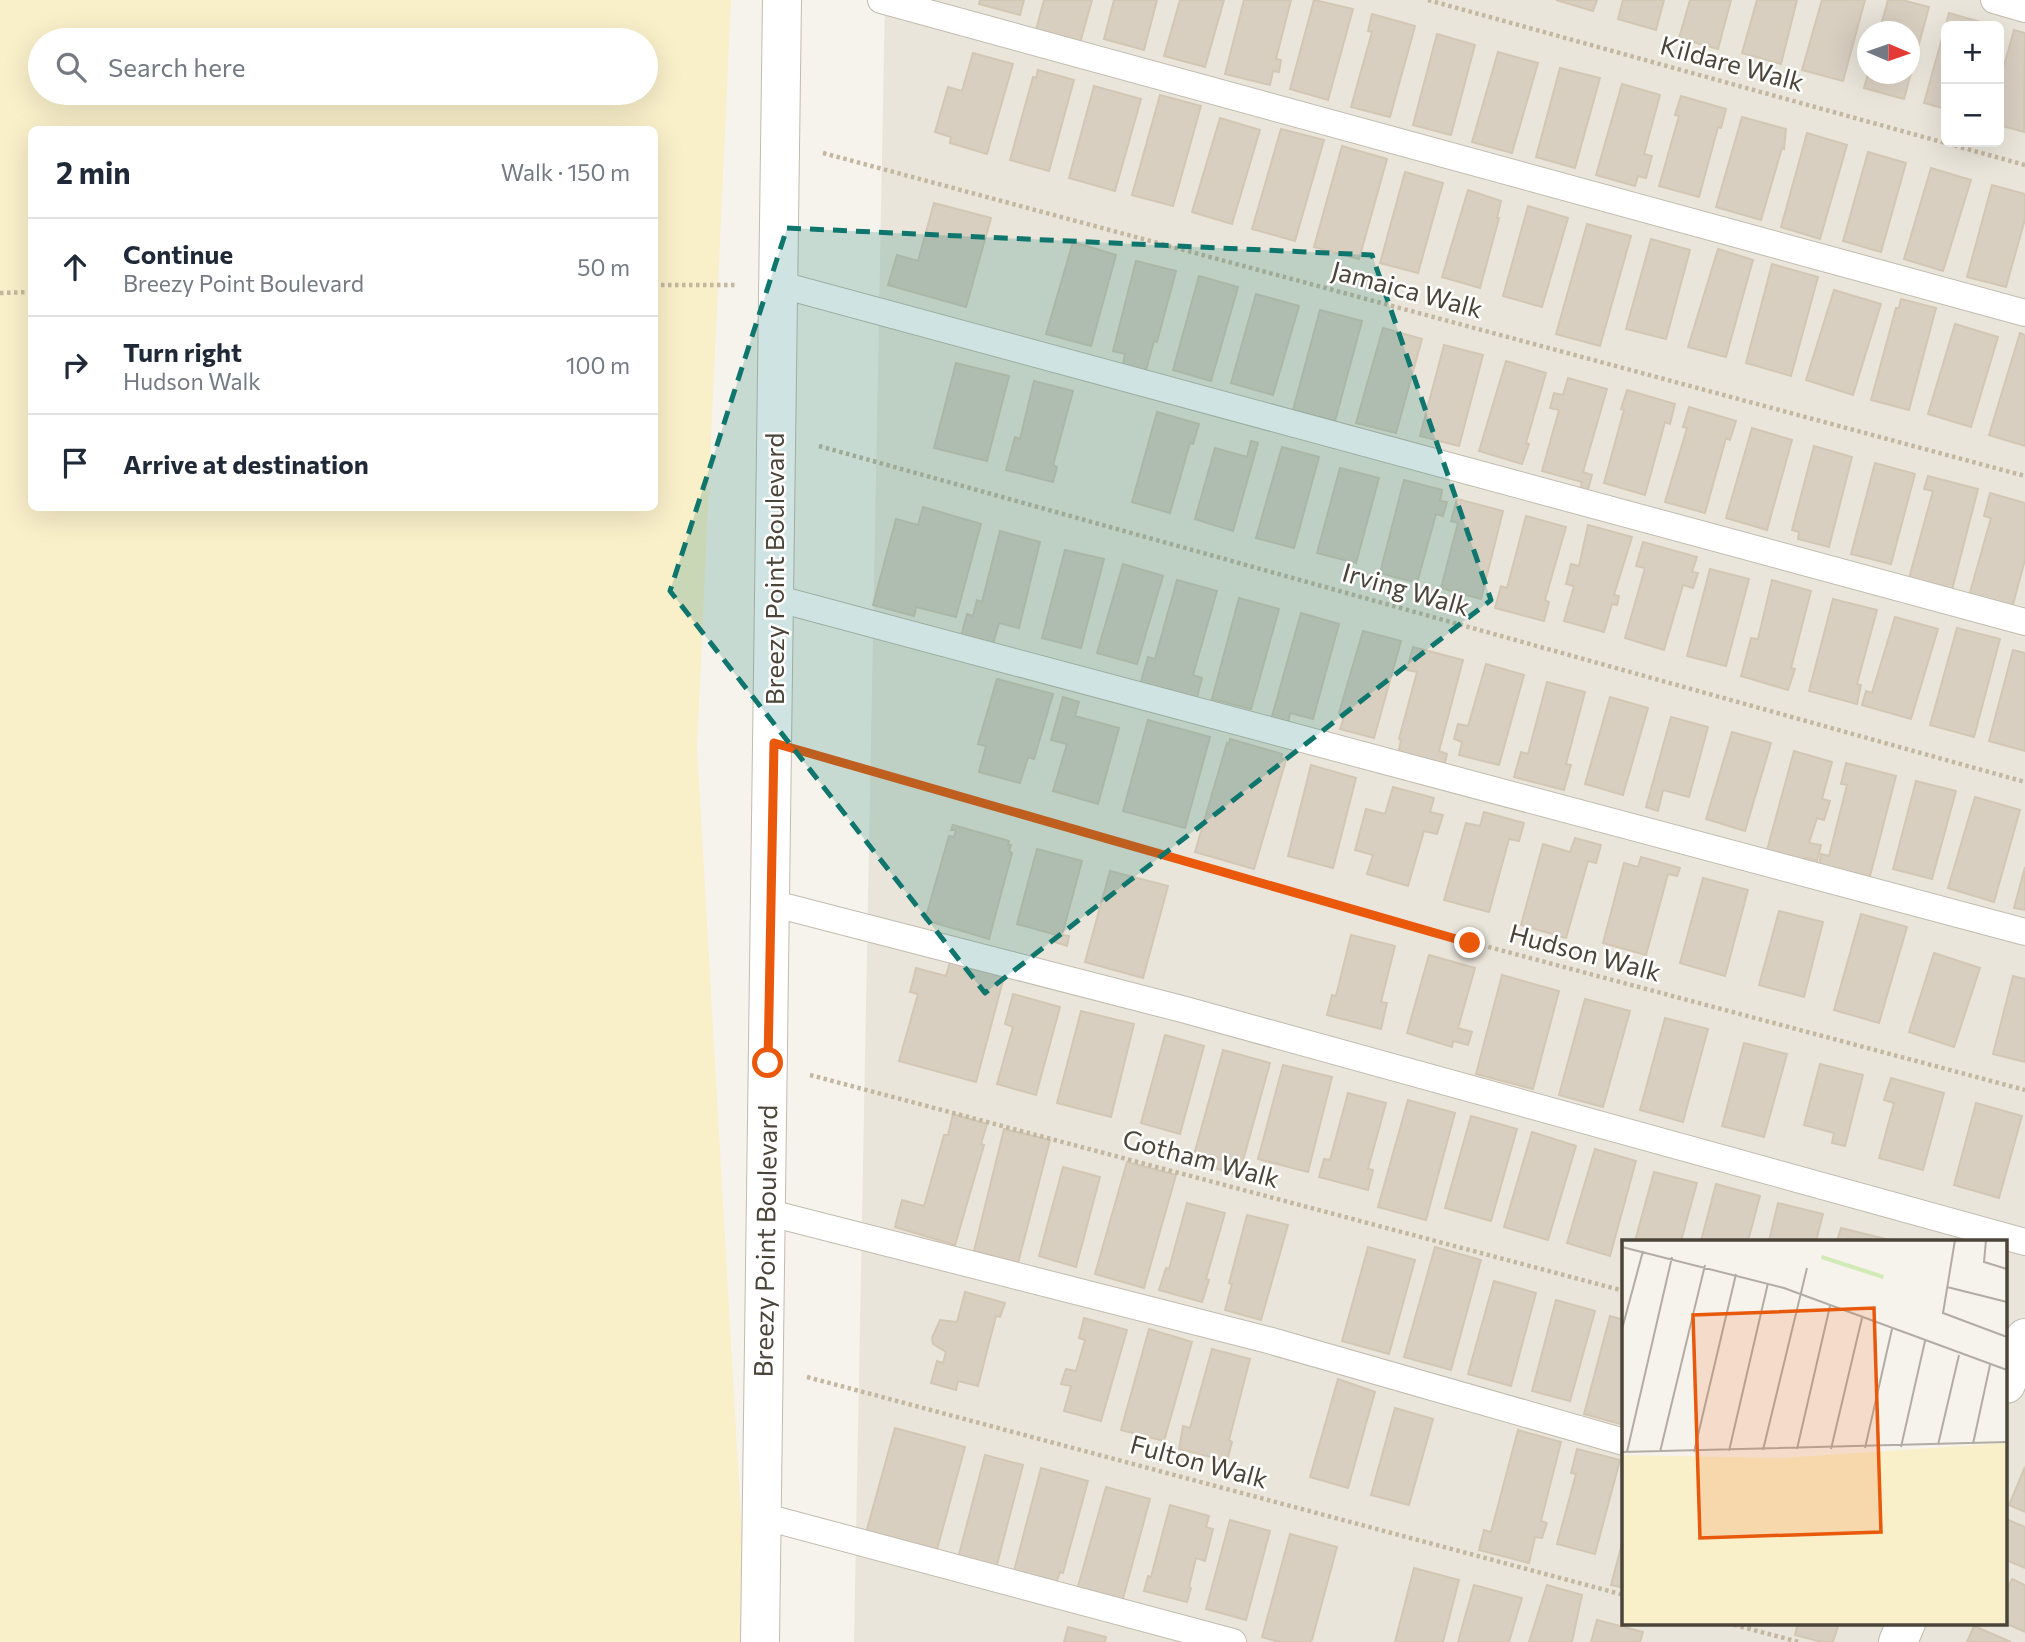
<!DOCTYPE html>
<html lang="en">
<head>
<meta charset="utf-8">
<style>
	:root { --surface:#fff; --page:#f6f6f7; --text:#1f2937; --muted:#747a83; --line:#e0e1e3 }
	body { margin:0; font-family:Commissioner,sans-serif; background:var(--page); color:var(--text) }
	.controls { position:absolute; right:21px; top:21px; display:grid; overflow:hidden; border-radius:10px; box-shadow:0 7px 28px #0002 }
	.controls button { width:63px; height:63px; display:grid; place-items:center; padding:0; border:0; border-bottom:2px solid var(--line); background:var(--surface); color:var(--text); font:35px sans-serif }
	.compass { position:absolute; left:1857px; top:21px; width:63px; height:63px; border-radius:50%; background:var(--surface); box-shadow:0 7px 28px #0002; rotate:92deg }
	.stop { position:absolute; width:21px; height:21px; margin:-16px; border:5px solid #ea580c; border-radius:50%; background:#fff }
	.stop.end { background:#ea580c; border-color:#fff; box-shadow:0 2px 7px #0008 }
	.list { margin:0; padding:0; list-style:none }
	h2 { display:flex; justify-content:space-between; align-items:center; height:91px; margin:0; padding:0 28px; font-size:30px }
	h2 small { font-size:23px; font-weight:400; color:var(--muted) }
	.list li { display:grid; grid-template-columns:46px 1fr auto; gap:21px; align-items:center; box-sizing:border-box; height:98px; padding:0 28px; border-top:2px solid var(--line) }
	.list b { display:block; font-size:26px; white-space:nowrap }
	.list p { margin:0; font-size:23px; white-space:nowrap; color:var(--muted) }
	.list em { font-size:23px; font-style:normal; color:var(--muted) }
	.icon { flex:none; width:38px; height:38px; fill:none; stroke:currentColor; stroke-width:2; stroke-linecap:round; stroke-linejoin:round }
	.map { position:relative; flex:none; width:2025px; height:1642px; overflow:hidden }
	.search { position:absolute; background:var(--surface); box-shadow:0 7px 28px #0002; left:28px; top:28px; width:630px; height:77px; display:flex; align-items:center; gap:18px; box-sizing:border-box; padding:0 24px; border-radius:38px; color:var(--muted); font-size:26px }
	.panel { position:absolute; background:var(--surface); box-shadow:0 7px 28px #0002; left:28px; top:126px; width:630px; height:385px; border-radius:10px }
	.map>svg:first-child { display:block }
	.residential { fill:#eae5da; fill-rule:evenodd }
	.sand { fill:#f9efc9; fill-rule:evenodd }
	.building { fill:#d8cfc1; stroke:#d3c7b4; stroke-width:2 }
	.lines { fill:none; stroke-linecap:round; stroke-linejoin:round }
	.service-casing { stroke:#c2bbae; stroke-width:28 }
	.minor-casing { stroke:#c2bbae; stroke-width:40 }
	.path { stroke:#c4b79f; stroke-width:4.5; stroke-dasharray:3.5 3.5; stroke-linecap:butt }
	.service { stroke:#fff; stroke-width:26 }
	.minor { stroke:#fff; stroke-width:38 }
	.route { stroke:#ea580c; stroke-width:9 }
	.marked { fill:#0f766e; fill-opacity:0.2; stroke:#0f766e; stroke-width:5; stroke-dasharray:14 9; stroke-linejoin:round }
	.labels { text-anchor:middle; stroke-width:5; stroke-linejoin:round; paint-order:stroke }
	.street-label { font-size:26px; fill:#4b4439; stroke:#fff }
	.inset-road { fill:none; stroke:#b2ada4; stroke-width:2 }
	.view { fill:#e8590c; fill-opacity:0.15; stroke:#e8590c; stroke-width:3.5 }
	.inset-edge { fill:none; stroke:#4b4439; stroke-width:3.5 }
</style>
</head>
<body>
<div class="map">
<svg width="2025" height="1642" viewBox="0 0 2025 1642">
	<rect width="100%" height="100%" fill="#f6f3ec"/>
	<path class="residential" d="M885,0H2025V1642H854ZM1946,26H1999V142H1946ZM1868,32H1910V74H1868ZM1624,1241H2006V1623H1624Z"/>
	<path class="sand" d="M0,0H731L697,748L748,1642H0ZM40,40H646V93H40ZM32,130H654V508H32Z"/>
	<g class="building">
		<polygon points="980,0 1024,0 1020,15 979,4"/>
		<polygon points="1044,0 1092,0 1080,43 1036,30"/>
		<polygon points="1114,0 1157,0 1144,50 1104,39"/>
		<polygon points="1180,0 1224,0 1205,67 1164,56"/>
		<polygon points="1244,0 1291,0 1276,59 1281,60 1279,72 1273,71 1270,85 1225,74"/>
		<polygon points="1314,0 1353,9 1328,100 1290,89"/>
		<polygon points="1556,0 1597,0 1593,11"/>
		<polygon points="1623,0 1664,0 1656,30 1618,19"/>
		<polygon points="1690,0 1731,0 1718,49 1679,38"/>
		<polygon points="1757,0 1797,0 1781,64 1742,53"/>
		<polygon points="1822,0 1865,0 1843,81 1802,70"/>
		<polygon points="1888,0 1902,0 1929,7 1904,99 1864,88 1868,74 1910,74 1910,32 1879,32"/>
		<polygon points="1949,13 1991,25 1946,26 1946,109 1924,103"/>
		<polygon points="1372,14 1415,26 1390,117 1351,107 1372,32 1368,31"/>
		<polygon points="2014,30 2025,33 2024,132 1999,125 1999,84"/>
		<polygon points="1437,34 1475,45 1451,135 1413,125"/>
		<polygon points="1498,52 1538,63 1512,153 1472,142"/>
		<polygon points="973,53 1013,64 987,154 950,143 951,137 935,132 948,87 962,91"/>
		<polygon points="1560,68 1600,78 1575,168 1536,157"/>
		<polygon points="1038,70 1074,80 1049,171 1010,160 1033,77 1036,78"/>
		<polygon points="1622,84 1660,95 1644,154 1652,156 1646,178 1638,176 1635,186 1596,175"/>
		<polygon points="1094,86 1141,99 1115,191 1069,178"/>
		<polygon points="1160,95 1201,106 1173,206 1132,195"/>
		<polygon points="1681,96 1726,109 1721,128 1718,127 1699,197 1659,186 1679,116 1675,115"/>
		<polygon points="1742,117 1786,129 1784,149 1782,148 1761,220 1716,207"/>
		<polygon points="1220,118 1260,130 1232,224 1192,212"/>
		<polygon points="1281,129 1324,140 1295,241 1252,229"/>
		<polygon points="1807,133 1847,145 1820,239 1781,227"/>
		<polygon points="1342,146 1387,159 1359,259 1314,247"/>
		<polygon points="1868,152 1906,163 1881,252 1843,241"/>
		<polygon points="1931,168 1971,180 1943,271 1904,259"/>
		<polygon points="1405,172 1443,183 1418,273 1380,263"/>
		<polygon points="1992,185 2025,194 2025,219 2006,287 1967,277"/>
		<polygon points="1468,190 1501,201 1497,218 1499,218 1480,288 1442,277"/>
		<polygon points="934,203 991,218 966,307 888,285 897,255 918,261"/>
		<polygon points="1528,206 1568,218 1542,307 1503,296"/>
		<polygon points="1587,224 1631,236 1600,346 1556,334"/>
		<polygon points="1651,239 1690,250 1666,339 1626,329"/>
		<polygon points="1073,242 1116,255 1091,346 1046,334"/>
		<polygon points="1718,249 1753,260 1726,357 1688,347"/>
		<polygon points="1136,261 1176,271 1157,342 1154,341 1146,370 1123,364 1125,354 1113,351"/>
		<polygon points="1772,264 1818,277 1791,376 1746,363"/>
		<polygon points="1199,276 1238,287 1211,381 1173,370"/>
		<polygon points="1834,290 1881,304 1853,395 1806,380"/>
		<polygon points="1256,294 1299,306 1273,395 1231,383"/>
		<polygon points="1901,299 1936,308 1909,410 1871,400 1896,308 1899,308"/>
		<polygon points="1320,310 1362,321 1335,421 1293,410"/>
		<polygon points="1955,324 1998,337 1971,427 1928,414"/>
		<polygon points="1383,328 1422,339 1396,433 1356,423"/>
		<polygon points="2020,333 2025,335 2025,446 1989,435"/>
		<polygon points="1444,345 1483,355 1459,446 1420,436"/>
		<polygon points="1506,361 1546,373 1526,443 1529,444 1522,464 1479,451"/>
		<polygon points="956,363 1009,376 987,461 934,448"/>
		<polygon points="1568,378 1607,389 1583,472 1592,475 1587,493 1580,491 1582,482 1542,471 1559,410 1550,408 1554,393 1563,395"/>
		<polygon points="1034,381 1073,391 1053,465 1057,467 1053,482 1006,470 1015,437 1020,439"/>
		<polygon points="1627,390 1675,404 1670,424 1665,422 1645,495 1604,483 1624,410 1621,409"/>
		<polygon points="1689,407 1736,421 1730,440 1726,438 1705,513 1665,502 1687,428 1683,427"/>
		<polygon points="1157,412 1199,424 1193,444 1190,443 1170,513 1132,502"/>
		<polygon points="1752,428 1792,440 1767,530 1726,518"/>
		<polygon points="1251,441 1258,443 1233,531 1195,519 1215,448 1247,457"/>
		<polygon points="1814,446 1852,457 1829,547 1798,539 1799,532 1792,530"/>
		<polygon points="1282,447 1319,457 1294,548 1256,538"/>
		<polygon points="1875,463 1915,474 1891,564 1851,554"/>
		<polygon points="1340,468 1379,478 1356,563 1317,553"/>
		<polygon points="1928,476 1978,489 1952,590 1909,578 1933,491 1924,489"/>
		<polygon points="1404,480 1442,490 1440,501 1447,502 1443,516 1436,514 1417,583 1380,573"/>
		<polygon points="1990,493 2025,503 2025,560 2012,608 1969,596 1991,518 1984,516"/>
		<polygon points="1457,499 1503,511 1481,599 1441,588 1458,523 1451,521"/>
		<polygon points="923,507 981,524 956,617 916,607 914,616 873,605 896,519 918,525"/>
		<polygon points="1526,516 1566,527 1545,600 1549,602 1544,621 1495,608 1501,586 1507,588"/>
		<polygon points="1588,525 1632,537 1614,595 1619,596 1617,605 1612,604 1604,632 1564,621 1574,586 1566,584 1571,564 1579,566"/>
		<polygon points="1000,531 1040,542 1019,628 999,623 992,648 960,640 967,614 973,616 977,600 982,602"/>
		<polygon points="1643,542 1697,557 1692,572 1698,573 1693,588 1683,585 1664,650 1625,638 1645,568 1636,566"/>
		<polygon points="1065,550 1104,559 1081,648 1042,638"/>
		<polygon points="1123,564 1163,576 1137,664 1097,653"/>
		<polygon points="1710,569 1749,579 1726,666 1687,656"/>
		<polygon points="1177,580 1217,591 1193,675 1202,678 1196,701 1140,685 1148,657 1155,659"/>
		<polygon points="1772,580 1811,591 1791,668 1795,669 1788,690 1741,676 1751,638 1758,639"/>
		<polygon points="1239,598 1279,609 1251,709 1212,699"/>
		<polygon points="1833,599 1877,610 1857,684 1861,685 1857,704 1809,691"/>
		<polygon points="1301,613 1339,624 1313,719 1290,713 1288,724 1271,720"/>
		<polygon points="1895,617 1938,629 1911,719 1862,705 1866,691 1872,693"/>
		<polygon points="1957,628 2000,639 1974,737 1930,725"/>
		<polygon points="1363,631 1401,641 1374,738 1340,729 1345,715 1339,713"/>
		<polygon points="1413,647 1463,660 1439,751 1447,754 1444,767 1398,755 1401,740 1399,739 1417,672 1407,670"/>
		<polygon points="2013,650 2025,653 2025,751 1989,741"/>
		<polygon points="1486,664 1524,675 1499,765 1459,755 1462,742 1454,739 1458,724 1468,726"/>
		<polygon points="997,679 1053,694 1034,759 1028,757 1020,783 979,772 986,746 978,744"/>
		<polygon points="1547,682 1585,692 1566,764 1571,765 1564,790 1514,777 1521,752 1528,754"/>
		<polygon points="1063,697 1079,702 1075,716 1119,728 1098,804 1053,791 1067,744 1051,740"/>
		<polygon points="1610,697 1648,708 1623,795 1585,784"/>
		<polygon points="1671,717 1708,727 1689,797 1663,790 1658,811 1646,807"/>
		<polygon points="1148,720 1210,737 1185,828 1123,811"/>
		<polygon points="1732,732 1771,743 1745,831 1706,819"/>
		<polygon points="1230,739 1282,754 1281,758 1286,760 1254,869 1195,852 1227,743 1229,744"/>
		<polygon points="1794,751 1832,762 1822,799 1830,801 1824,820 1817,818 1809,843 1821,845 1817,861 1806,858 1804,861 1767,850"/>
		<polygon points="1846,763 1896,776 1869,880 1819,866 1821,854 1829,856 1847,785 1841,784"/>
		<polygon points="1311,765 1356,778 1333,868 1288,856"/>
		<polygon points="1916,781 1956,791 1932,879 1893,869"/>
		<polygon points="1393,787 1434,798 1430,812 1443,815 1437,834 1424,831 1408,886 1367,874 1373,855 1355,850 1366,809 1385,814"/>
		<polygon points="1975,797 2020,810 1994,902 1948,888"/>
		<polygon points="1484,812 1524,823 1519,841 1509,839 1489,912 1444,900 1466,823 1480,826"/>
		<polygon points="953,825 1009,841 1008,845 1011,845 1009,851 1012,853 989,939 925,920 949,836 954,837 956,830 951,830"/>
		<polygon points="1575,838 1601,845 1596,863 1588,861 1566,938 1521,925 1543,844 1570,852"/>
		<polygon points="1037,849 1082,861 1062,935 1069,936 1067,946 1055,942 1057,935 1017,924"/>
		<polygon points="1641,857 1680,868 1677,876 1668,874 1646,955 1603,943 1624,863 1638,867"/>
		<polygon points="2025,867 2025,910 2014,908"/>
		<polygon points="1110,871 1168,886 1143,978 1085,962"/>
		<polygon points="1703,878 1748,890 1725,976 1680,963"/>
		<polygon points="1779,911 1823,922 1804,997 1759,985"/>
		<polygon points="1861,914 1907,927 1879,1023 1834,1010"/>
		<polygon points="1351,935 1395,946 1381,1002 1387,1003 1381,1029 1327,1015 1332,995 1336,996"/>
		<polygon points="1934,953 1980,968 1954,1047 1909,1032"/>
		<polygon points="1429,955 1475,968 1458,1028 1472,1032 1468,1045 1453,1041 1452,1047 1407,1033"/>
		<polygon points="950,962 1004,977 976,1082 899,1061 918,994 910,992 916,968 946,976"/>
		<polygon points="1502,975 1559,991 1533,1089 1476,1074"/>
		<polygon points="2013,976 2025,979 2025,1062 1993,1054"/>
		<polygon points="1013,994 1060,1007 1036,1095 997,1084 1013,1027 1005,1024"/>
		<polygon points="1585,999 1630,1011 1603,1107 1559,1095"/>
		<polygon points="1081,1011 1134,1024 1111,1117 1057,1103"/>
		<polygon points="1665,1018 1708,1029 1683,1122 1640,1110"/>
		<polygon points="1165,1035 1204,1046 1180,1134 1141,1123"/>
		<polygon points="1744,1043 1787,1054 1764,1137 1722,1126"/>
		<polygon points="1223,1050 1270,1063 1239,1175 1192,1162"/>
		<polygon points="1820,1064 1863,1075 1845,1146 1832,1143 1834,1133 1804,1125"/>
		<polygon points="1283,1065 1332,1077 1308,1172 1258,1159"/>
		<polygon points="1891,1078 1944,1093 1923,1170 1879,1158 1894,1103 1884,1100"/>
		<polygon points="1348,1093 1386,1103 1368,1169 1373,1170 1368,1190 1319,1177 1324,1159 1330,1160"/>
		<polygon points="1408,1100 1455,1113 1426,1220 1378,1207"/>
		<polygon points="1976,1103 2022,1116 1999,1198 1954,1185"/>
		<polygon points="953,1114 987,1124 981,1144 984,1145 955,1245 895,1227 902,1200 924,1206 944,1135 948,1135"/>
		<polygon points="1471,1116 1517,1129 1491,1221 1445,1208"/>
		<polygon points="1004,1129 1050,1140 1018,1263 974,1251"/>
		<polygon points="1532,1132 1576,1146 1548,1240 1504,1227"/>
		<polygon points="1595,1149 1636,1161 1610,1256 1567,1243"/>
		<polygon points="1127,1162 1176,1175 1144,1288 1095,1274"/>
		<polygon points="1063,1167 1100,1177 1076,1267 1039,1256"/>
		<polygon points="1654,1172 1697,1183 1681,1241 1635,1241"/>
		<polygon points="1716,1184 1760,1196 1748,1241 1701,1241"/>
		<polygon points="1187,1203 1225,1213 1206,1279 1209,1280 1202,1302 1159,1290 1166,1268 1169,1269"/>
		<polygon points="1778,1203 1823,1214 1816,1241 1769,1241"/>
		<polygon points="1247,1215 1288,1225 1261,1320 1225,1310 1232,1284 1229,1283"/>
		<polygon points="1841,1228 1894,1241 1837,1241"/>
		<polygon points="1368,1247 1415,1260 1389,1354 1342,1341"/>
		<polygon points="1435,1247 1481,1260 1451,1370 1404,1357"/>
		<polygon points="1494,1281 1536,1293 1511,1386 1468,1374"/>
		<polygon points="965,1292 1005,1303 1000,1317 996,1316 978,1386 958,1381 956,1390 931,1383 937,1361 943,1363 946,1352 933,1344 932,1338 940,1320 957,1322"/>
		<polygon points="1556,1300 1595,1311 1570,1401 1532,1391"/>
		<polygon points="1610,1316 1624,1320 1624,1425 1584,1414"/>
		<polygon points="1084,1318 1127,1330 1101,1421 1064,1411 1071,1386 1061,1384 1066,1369 1076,1371 1085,1340 1079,1338"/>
		<polygon points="1149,1329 1192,1342 1164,1441 1121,1430"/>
		<polygon points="1212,1349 1250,1359 1229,1440 1232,1442 1227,1461 1179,1449 1183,1426 1190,1428"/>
		<polygon points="1338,1379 1375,1392 1348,1488 1310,1477"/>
		<polygon points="1395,1408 1433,1419 1409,1505 1371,1495"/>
		<polygon points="895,1428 965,1447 936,1553 866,1533"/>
		<polygon points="1518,1430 1561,1442 1541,1521 1547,1523 1542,1538 1535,1537 1529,1563 1479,1550 1484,1530 1491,1532"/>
		<polygon points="1577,1449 1620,1460 1595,1554 1557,1544 1576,1474 1571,1473"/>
		<polygon points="985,1455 1023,1465 995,1572 957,1562"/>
		<polygon points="2025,1467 2025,1512 2009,1505"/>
		<polygon points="1041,1468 1088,1481 1063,1573 1060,1572 1055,1586 1013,1575"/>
		<polygon points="1106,1487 1150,1499 1122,1602 1077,1590"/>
		<polygon points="1170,1505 1209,1516 1206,1527 1213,1529 1205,1561 1196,1558 1189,1587 1191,1588 1187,1602 1144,1591 1148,1576 1151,1577"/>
		<polygon points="2006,1519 2025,1527 2025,1568 2006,1560"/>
		<polygon points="1230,1520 1270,1531 1246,1620 1206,1609"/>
		<polygon points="1290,1534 1337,1547 1312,1640 1309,1642 1279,1642 1262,1637"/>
		<polygon points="1624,1536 1624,1588 1611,1585"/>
		<polygon points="1414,1568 1459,1580 1443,1642 1395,1642"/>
		<polygon points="2012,1579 2025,1585 2025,1632 2005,1623 2006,1592"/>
		<polygon points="1474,1585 1522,1598 1509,1642 1458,1642"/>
		<polygon points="1547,1585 1582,1595 1572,1642 1529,1642"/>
		<polygon points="1597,1620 1643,1632 1640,1642 1591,1642"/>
		<polygon points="1798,1623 1839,1623 1833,1642 1822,1642 1795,1635"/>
		<polygon points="1974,1626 2011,1642 1967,1642"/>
		<polygon points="1068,1627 1106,1637 1105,1642 1064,1642"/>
	</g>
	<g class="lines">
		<defs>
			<g id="service">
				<polyline points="881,0 2025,313"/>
				<polyline points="1994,0 2025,9"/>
				<polyline points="778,284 2025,622"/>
				<polyline points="775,598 2025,932"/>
				<polyline points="771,903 1182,1009 2025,1242"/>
				<polyline points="766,1212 1268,1340 1624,1442"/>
				<polyline points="762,1516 1233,1642"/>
			</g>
			<g id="minor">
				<polyline points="2006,1384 2025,1338"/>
				<polyline points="760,1642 782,0"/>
				<polyline points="1898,1642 1906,1623"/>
			</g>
		</defs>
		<use href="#service" class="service-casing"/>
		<use href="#minor" class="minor-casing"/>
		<g class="path">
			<polyline points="1428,0 2025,165"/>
			<polyline points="823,153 2025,476"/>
			<polyline points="654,285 735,285"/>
			<polyline points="0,293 32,292"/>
			<polyline points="819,446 2025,782"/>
			<polyline points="815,755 1470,942 2025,1090"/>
			<polyline points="810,1075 1624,1291"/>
			<polyline points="807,1377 1624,1595"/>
			<polyline points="1727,1623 1799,1642"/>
		</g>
		<use href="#service" class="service"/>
		<use href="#minor" class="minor"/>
	</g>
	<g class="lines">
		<polyline class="route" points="768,1063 774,743 1470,943"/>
	</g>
	<path class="marked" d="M787,228L1372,255L1491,600L985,993L670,591Z"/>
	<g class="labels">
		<g class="street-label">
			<text transform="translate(1732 64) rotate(15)" y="9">Kildare Walk</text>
			<text transform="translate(1407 290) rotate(15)" y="9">Jamaica Walk</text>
			<text transform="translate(775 569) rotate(-90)" y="9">Breezy Point Boulevard</text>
			<text transform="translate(1406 590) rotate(16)" y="9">Irving Walk</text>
			<text transform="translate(1585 953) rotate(15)" y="9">Hudson Walk</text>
			<text transform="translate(1201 1159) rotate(15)" y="9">Gotham Walk</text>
			<text transform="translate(766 1241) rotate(-89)" y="9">Breezy Point Boulevard</text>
			<text transform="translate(1199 1462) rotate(15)" y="9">Fulton Walk</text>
		</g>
	</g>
	<g transform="translate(1622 1240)">
		<rect width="385" height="385" fill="#f6f3ec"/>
		<path d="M200,15L262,35L261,39L199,19Z" fill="#d2eab5"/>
		<path d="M385,203V385H0V215L158,218Z" fill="#f9efc9"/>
		<path class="inset-road" d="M333,0L321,73L385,97M364,0L362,22L385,29M0,7L162,48L385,130M325,47L385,62M0,89L21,11M351,204L368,125M316,205L337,115M279,207L303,101M243,208L270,89M175,209L208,66M209,209L240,78M141,210L185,28M107,211L146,43M0,212L385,202M5,212L50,17M38,212L83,25M72,212L114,34"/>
		<path class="view" d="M252,68L259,292L78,298L71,75Z"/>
		<rect width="385" height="385" class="inset-edge"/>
	</g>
</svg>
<div class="controls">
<button>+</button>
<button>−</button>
</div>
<svg class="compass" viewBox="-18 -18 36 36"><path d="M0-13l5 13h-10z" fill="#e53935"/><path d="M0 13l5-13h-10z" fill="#747a83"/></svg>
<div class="stop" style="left:768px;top:1063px"></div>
<div class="stop end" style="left:1470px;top:943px"></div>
<div class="search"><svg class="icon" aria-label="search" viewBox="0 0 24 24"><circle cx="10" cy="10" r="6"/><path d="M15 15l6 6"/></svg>Search here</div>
<section class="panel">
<h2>2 min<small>Walk · 150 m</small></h2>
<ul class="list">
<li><svg class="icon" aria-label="ahead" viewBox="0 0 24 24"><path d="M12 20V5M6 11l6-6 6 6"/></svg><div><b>Continue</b><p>Breezy Point Boulevard</p></div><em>50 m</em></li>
<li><svg class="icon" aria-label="right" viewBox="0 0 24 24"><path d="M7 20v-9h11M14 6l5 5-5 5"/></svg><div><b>Turn right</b><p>Hudson Walk</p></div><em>100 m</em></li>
<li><svg class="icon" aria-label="arrive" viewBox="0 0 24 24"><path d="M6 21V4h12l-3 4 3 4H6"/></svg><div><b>Arrive at destination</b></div></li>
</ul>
</section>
</div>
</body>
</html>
